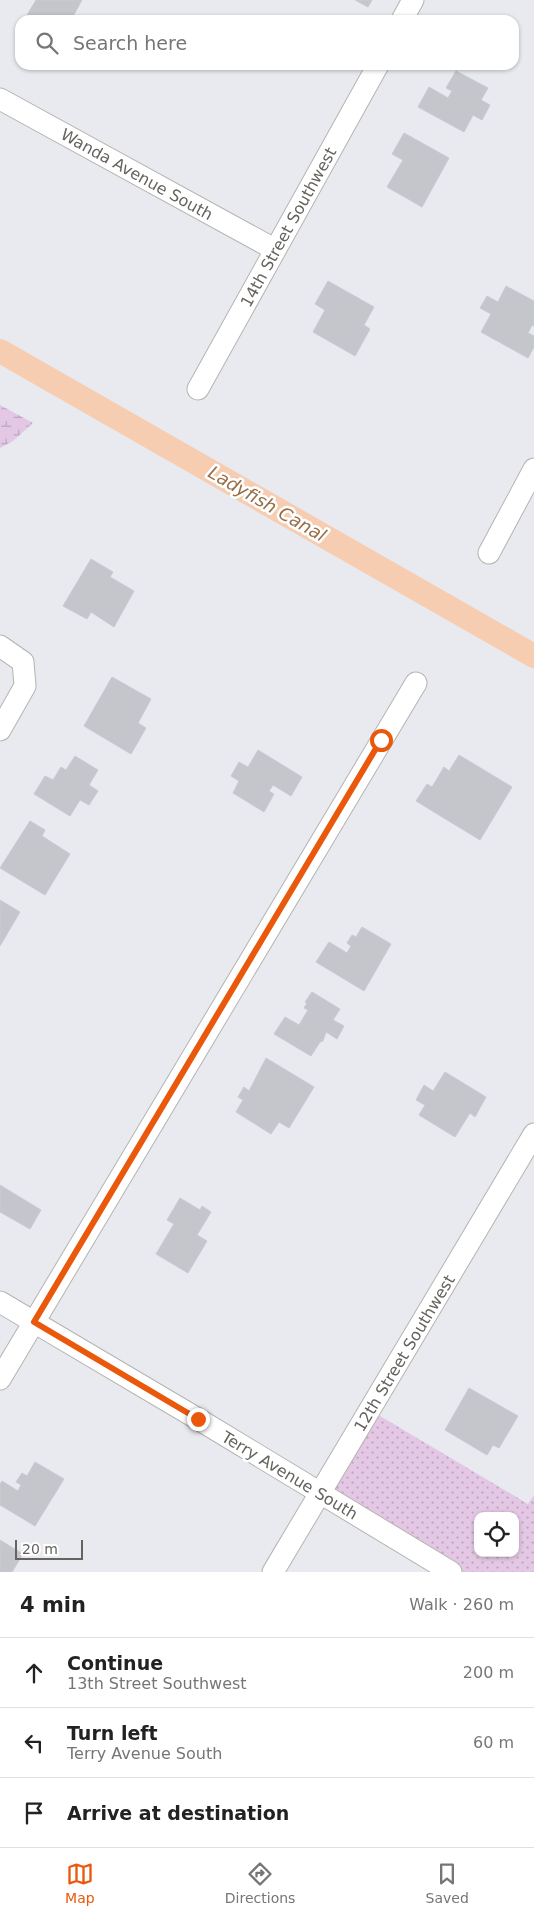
<!DOCTYPE html>
<html lang="en">
<head>
<meta charset="utf-8">
<style>
	:root { --surface:#fff; --page:#f2f2f2; --text:#222; --muted:#767676; --line:#e0e0e0; --accent:#ea580c }
	body { margin:0; font-family:"DejaVu Sans",sans-serif; background:var(--page); color:var(--text) }
	.controls { position:absolute; right:15px; bottom:15px; display:grid; overflow:hidden; border-radius:10px; box-shadow:0 1px 4px #0004 }
	.controls button { width:45px; height:45px; display:grid; place-items:center; padding:0; border:0; border-bottom:1px solid var(--line); background:var(--surface); color:var(--text); font:25px sans-serif }
	.scale { position:absolute; left:15px; bottom:12px; width:68px; box-sizing:border-box; padding-left:5px; border:2px solid #66635f; border-top:0; font-size:14px; line-height:18px; white-space:nowrap; color:#66635f; -webkit-text-stroke:4px #fff; paint-order:stroke }
	.stop { position:absolute; width:15px; height:15px; margin:-11px; border:4px solid #ea580c; border-radius:50%; background:#fff }
	.stop.end { background:#ea580c; border-color:#fff; box-shadow:0 1px 5px #0008 }
	.list { margin:0; padding:0; list-style:none }
	h2 { display:flex; justify-content:space-between; align-items:center; height:65px; margin:0; padding:0 20px; font-size:21px }
	h2 small { font-size:16px; font-weight:400; color:var(--muted) }
	.list li { display:grid; grid-template-columns:32px 1fr auto; gap:15px; align-items:center; box-sizing:border-box; height:70px; padding:0 20px; border-top:1px solid var(--line) }
	.list b { display:block; font-size:19px; white-space:nowrap }
	.list p { margin:0; font-size:16px; white-space:nowrap; color:var(--muted) }
	.list em { font-size:16px; font-style:normal; color:var(--muted) }
	.icon { flex:none; width:28px; height:28px; fill:none; stroke:currentColor; stroke-width:2; stroke-linecap:round; stroke-linejoin:round }
	.map { position:relative; flex:none; width:534px; height:1572px; overflow:hidden }
	.search { position:absolute; background:var(--surface); box-shadow:0 1px 4px #0004; left:15px; right:15px; top:15px; height:55px; display:flex; align-items:center; gap:12px; box-sizing:border-box; padding:0 18px; border-radius:15px; color:var(--muted); font-size:19px }
	.sheet { height:275px; background:var(--surface) }
	nav { display:flex; justify-content:space-around; align-items:center; box-sizing:border-box; height:70px; border-top:1px solid var(--line); background:var(--surface); font-size:14px; color:var(--muted) }
	nav a { display:grid; justify-items:center; gap:2px }
	nav .on { color:var(--accent) }
	.map>svg:first-child { display:block }
	.grass { fill:url(#grass-dots); fill-rule:evenodd }
	.wetland { fill:url(#wetland-marsh) }
	.lines { fill:none; stroke-linecap:round; stroke-linejoin:round }
	.canal { stroke:#f7cdb1; stroke-width:24 }
	.building { fill:#c4c6cb; stroke:#c7cbd4 }
	.street-casing { stroke:#b6b4b0; stroke-width:23 }
	.street { stroke:#fff; stroke-width:21 }
	.route { stroke:#ea580c; stroke-width:6 }
	.labels { text-anchor:middle; stroke-width:5; stroke-linejoin:round; paint-order:stroke }
	.street-label { font-size:16px; fill:#66635f; stroke:#fff }
	.water-label { font-size:18px; font-style:italic; fill:#976e47; stroke:#fff }
</style>
</head>
<body>
<div class="map">
<svg width="534" height="1572" viewBox="0 0 534 1572">
	<defs>
		<pattern id="grass-dots" width="8" height="8" patternUnits="userSpaceOnUse" patternTransform="scale(1.25)"><rect width="8" height="8" fill="#e3c7e4"/><path d="M2 2h.1M6 6h.1" fill="none" stroke="#bca5bc" stroke-width="1.8" stroke-linecap="round"/></pattern>
		<pattern id="wetland-marsh" width="20" height="14" patternUnits="userSpaceOnUse" patternTransform="scale(1.25)"><rect width="20" height="14" fill="#e3c7e4"/><path d="M1 5h8M5 5V1M11 12h8M15 12V8" fill="none" stroke="#bca5bc"/></pattern>
	</defs>
	<rect width="100%" height="100%" fill="#e8eaf0"/>
	<path class="grass" d="M370,1410L528,1504L534,1495V1572H453L313,1488ZM478,1516H515V1553H478Z"/>
	<polygon class="wetland" points="0,405 33,423 13,441 0,448"/>
	<g class="lines">
		<polyline class="canal" points="0,351 534,656"/>
	</g>
	<g class="building">
		<polygon points="36,0 82,0 71,20 35,20 27,15"/>
		<polygon points="355,0 372,0 368,7"/>
		<polygon points="456,71 488,88 481,100 490,105 482,120 473,115 464,132 418,107 429,87 448,98 452,91 446,88"/>
		<polygon points="404,133 449,158 422,207 387,187 403,160 392,154"/>
		<polygon points="328,281 374,307 364,325 370,329 355,356 313,332 325,310 315,304"/>
		<polygon points="506,286 534,301 534,326 532,325 528,333 534,336 534,347 528,358 481,332 491,314 480,308 487,296 498,302"/>
		<polygon points="91,559 113,572 110,577 134,591 114,627 91,612 87,619 63,606"/>
		<polygon points="112,677 151,699 138,723 146,728 131,754 84,726"/>
		<polygon points="258,750 302,777 291,796 273,785 269,791 274,794 264,812 233,793 239,781 231,776 239,762 248,767"/>
		<polygon points="459,755 512,787 480,840 416,801 427,784 432,787 444,767 449,771"/>
		<polygon points="75,756 98,770 89,785 98,791 89,805 80,800 70,816 34,794 45,776 53,780 61,767 66,770"/>
		<polygon points="30,821 45,830 42,836 70,854 45,895 0,868"/>
		<polygon points="0,900 20,912 0,946"/>
		<polygon points="362,927 391,944 364,991 316,962 329,942 347,953 351,946 347,943 352,935 356,937"/>
		<polygon points="312,992 340,1009 333,1020 344,1026 337,1039 326,1032 323,1041 320,1042 311,1056 274,1034 285,1017 299,1025 308,1010 304,1008 307,1003 305,1002"/>
		<polygon points="266,1058 314,1087 289,1128 279,1122 271,1134 236,1112 243,1100 238,1097 244,1087 249,1091"/>
		<polygon points="445,1072 486,1097 475,1117 470,1113 455,1137 419,1115 425,1105 416,1100 424,1085 433,1091"/>
		<polygon points="0,1185 41,1210 30,1229 0,1212"/>
		<polygon points="180,1198 200,1210 202,1206 211,1212 197,1235 207,1241 188,1273 156,1254 174,1224 167,1220"/>
		<polygon points="469,1388 518,1416 499,1448 493,1445 487,1455 445,1430"/>
		<polygon points="35,1462 64,1479 35,1526 0,1505 0,1484 2,1481 18,1491 21,1485 16,1482 22,1473 27,1476"/>
		<polygon points="0,1540 23,1554 12,1572 0,1572"/>
	</g>
	<g class="lines">
		<defs>
			<g id="street">
				<polyline points="402,20 413,0"/>
				<polyline points="0,99 274,249"/>
				<polyline points="198,389 378,65"/>
				<polyline points="489,553 534,469"/>
				<polyline points="0,646 23,662 25,686 0,730"/>
				<polyline points="0,1302 198,1419 451,1572"/>
				<polyline points="0,1379 416,683"/>
				<polyline points="273,1572 534,1134"/>
			</g>
		</defs>
		<use href="#street" class="street-casing"/>
		<use href="#street" class="street"/>
	</g>
	<g class="lines">
		<polyline class="route" points="198,1419 34,1322 381,740"/>
	</g>
	<g class="labels">
		<g class="street-label">
			<text transform="translate(137 174) rotate(29)" y="6">Wanda Avenue South</text>
			<text transform="translate(288 227) rotate(-61)" y="6">14th Street Southwest</text>
			<text transform="translate(404 1353) rotate(-59)" y="6">12th Street Southwest</text>
			<text transform="translate(290 1475) rotate(31)" y="6">Terry Avenue South</text>
		</g>
		<g class="water-label">
			<text transform="translate(267 504) rotate(30)" y="6">Ladyfish Canal</text>
		</g>
	</g>
</svg>
<div class="controls">
<button><svg class="icon" aria-label="locate" viewBox="0 0 24 24"><circle cx="12" cy="12" r="6"/><path d="M12 2v4M12 18v4M2 12h4M18 12h4"/></svg></button>
</div>
<div class="scale">20 m</div>
<div class="stop" style="left:381px;top:740px"></div>
<div class="stop end" style="left:198px;top:1419px"></div>
<div class="search"><svg class="icon" aria-label="search" viewBox="0 0 24 24"><circle cx="10" cy="10" r="6"/><path d="M15 15l6 6"/></svg>Search here</div>
</div>
<section class="sheet">
<h2>4 min<small>Walk · 260 m</small></h2>
<ul class="list">
<li><svg class="icon" aria-label="ahead" viewBox="0 0 24 24"><path d="M12 20V5M6 11l6-6 6 6"/></svg><div><b>Continue</b><p>13th Street Southwest</p></div><em>200 m</em></li>
<li><svg class="icon" aria-label="left" viewBox="0 0 24 24"><path d="M17 20v-9H6M10 6l-5 5 5 5"/></svg><div><b>Turn left</b><p>Terry Avenue South</p></div><em>60 m</em></li>
<li><svg class="icon" aria-label="arrive" viewBox="0 0 24 24"><path d="M6 21V4h12l-3 4 3 4H6"/></svg><div><b>Arrive at destination</b></div></li>
</ul>
</section>
<nav>
<a class="on"><svg class="icon" aria-label="map" viewBox="0 0 24 24"><path d="M3 6l6-2 6 2 6-2v14l-6 2-6-2-6 2zM9 4v14M15 6v14"/></svg>Map</a>
<a><svg class="icon" aria-label="directions" viewBox="0 0 24 24"><path d="M12 3l9 9-9 9-9-9zM9 14v-3h6M13 9l2 2-2 2"/></svg>Directions</a>
<a><svg class="icon" aria-label="saved" viewBox="0 0 24 24"><path d="M7 4h10v16l-5-4-5 4z"/></svg>Saved</a>
</nav>
</body>
</html>
